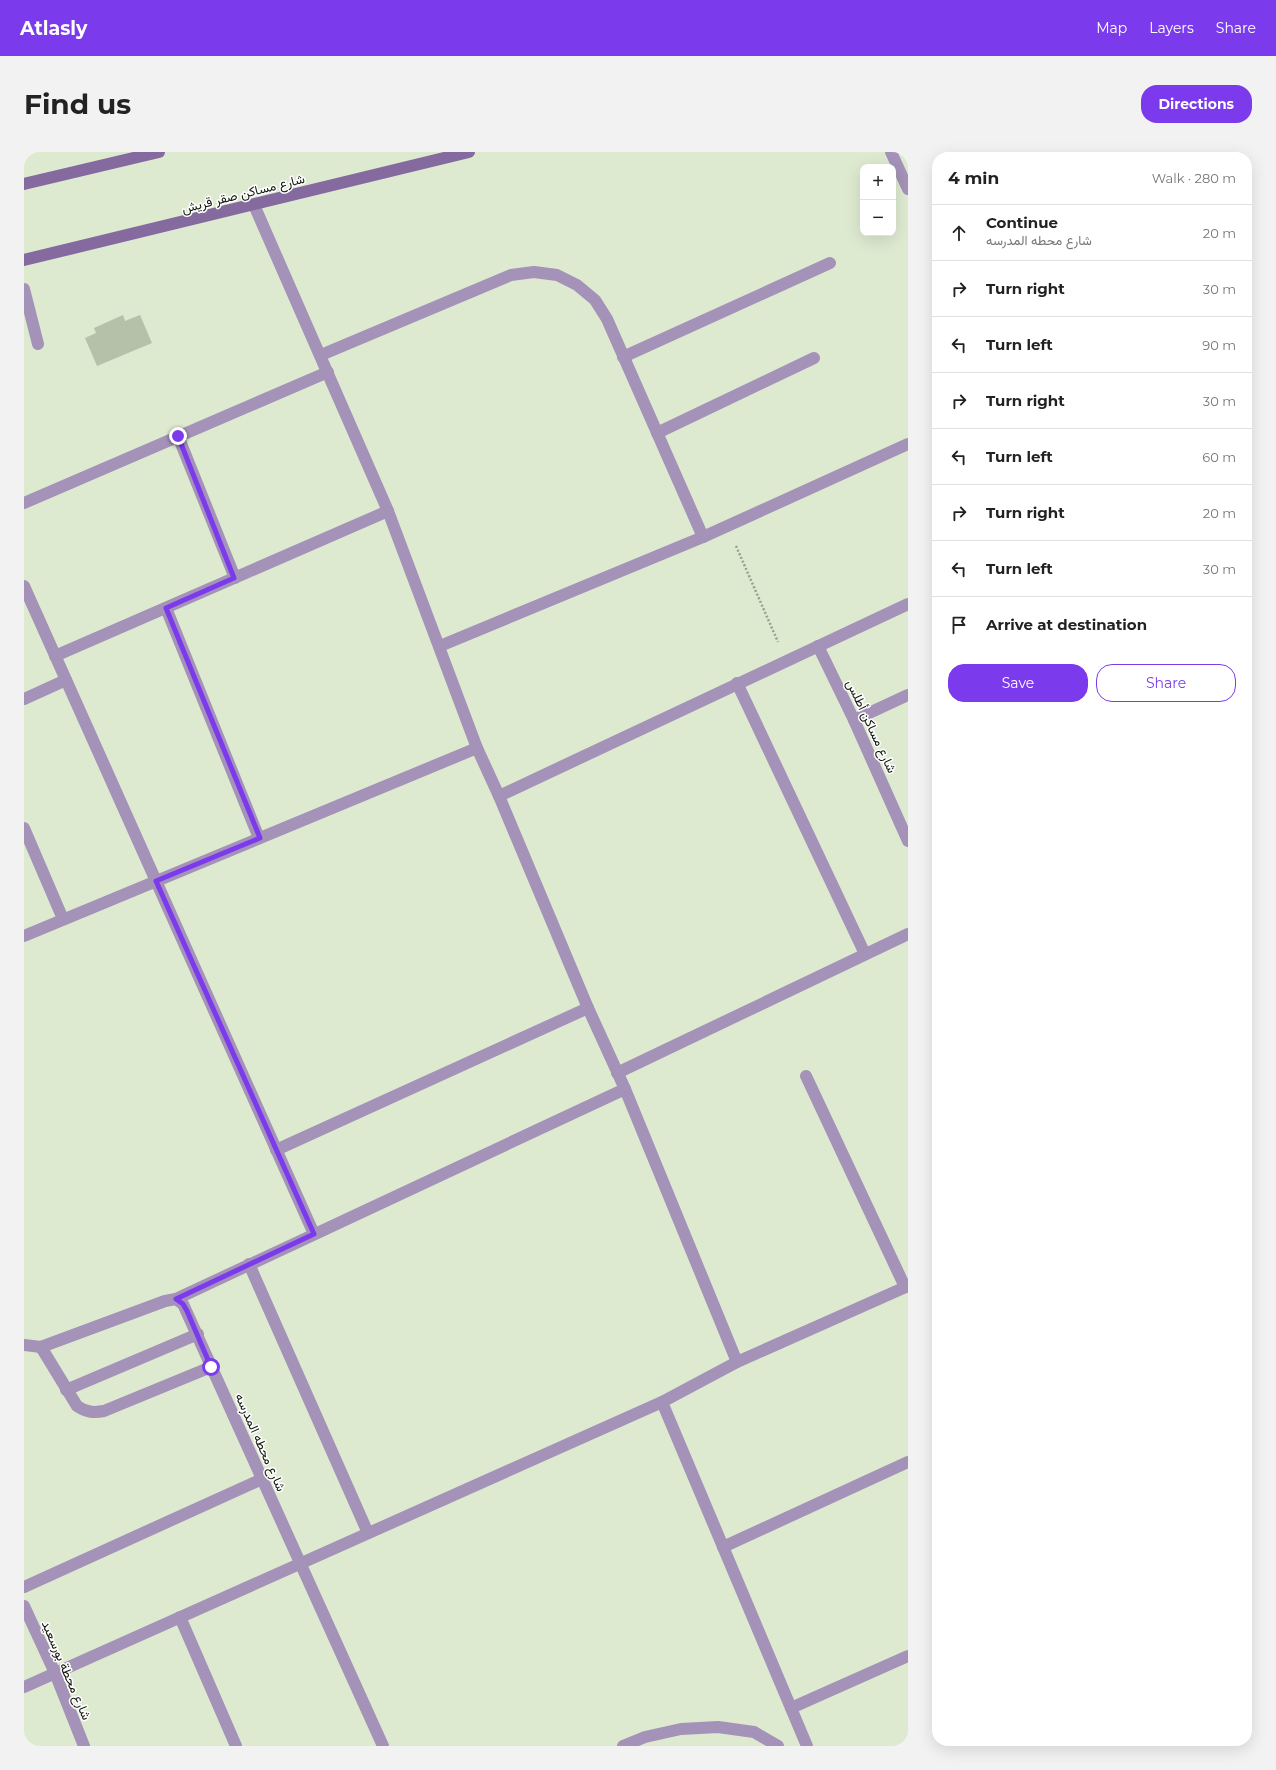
<!DOCTYPE html>
<html lang="en">
<head>
<meta charset="utf-8">
<style>
	:root { --surface:#fff; --page:#f2f2f2; --text:#222; --muted:#767676; --line:#e0e0e0; --accent:#7c3aed }
	body { margin:0; font-family:Montserrat,Vazirmatn,sans-serif; background:var(--page); color:var(--text) }
	.controls { position:absolute; right:12px; top:12px; display:grid; overflow:hidden; border-radius:8px; box-shadow:0 4px 16px #0002 }
	.controls button { width:36px; height:36px; display:grid; place-items:center; padding:0; border:0; border-bottom:1px solid var(--line); background:var(--surface); color:var(--text); font:20px sans-serif }
	.stop { position:absolute; width:12px; height:12px; margin:-9px; border:3px solid #7c3aed; border-radius:50%; background:#fff }
	.stop.end { background:#7c3aed; border-color:#fff; box-shadow:0 1px 4px #0008 }
	.list { margin:0; padding:0; list-style:none }
	h2 { display:flex; justify-content:space-between; align-items:center; height:52px; margin:0; padding:0 16px; font-size:17px }
	h2 small { font-size:13px; font-weight:400; color:var(--muted) }
	.list li { display:grid; grid-template-columns:26px 1fr auto; gap:12px; align-items:center; box-sizing:border-box; height:56px; padding:0 16px; border-top:1px solid var(--line) }
	.list b { display:block; font-size:15px; white-space:nowrap }
	.list p { margin:0; font-size:13px; white-space:nowrap; color:var(--muted) }
	.list em { font-size:13px; font-style:normal; color:var(--muted) }
	.actions { display:flex; gap:8px; padding:12px 16px }
	.actions a { flex:1; padding:9px 0; border:1px solid var(--accent); border-radius:16px; text-align:center; font-size:14px; color:var(--accent) }
	.actions .main { background:var(--accent); color:#fff }
	.icon { flex:none; width:22px; height:22px; fill:none; stroke:currentColor; stroke-width:2; stroke-linecap:round; stroke-linejoin:round }
	.map { position:relative; flex:none; width:884px; height:1594px; overflow:hidden; border-radius:16px }
	header { display:flex; align-items:center; gap:24px; box-sizing:border-box; height:56px; padding:0 20px; background:var(--accent); color:#fff }
	header strong { font-size:19px }
	nav { display:flex; gap:22px; margin-inline-start:auto; font-size:14px }
	.intro { display:flex; align-items:center; justify-content:space-between; box-sizing:border-box; height:96px; padding:0 24px }
	h1 { margin:0; font-size:28px }
	.button { padding:10px 18px; border-radius:16px; background:var(--accent); color:#fff; font-size:14px; font-weight:700 }
	main { display:flex; gap:24px; padding:0 24px }
	aside { flex:1; background:var(--surface); border-radius:16px; box-shadow:0 4px 16px #0002 }
	.map>svg:first-child { display:block }
	.building { fill:#b5c1a8 }
	.lines { fill:none; stroke-linecap:round; stroke-linejoin:round }
	.path { stroke:#96a08c; stroke-width:2.5; stroke-dasharray:2 2; stroke-linecap:butt }
	.lane { stroke:#a492b8; stroke-width:12 }
	.street { stroke:#a492b8; stroke-width:12 }
	.secondary { stroke:#856aa0; stroke-width:12 }
	.route { stroke:#7c3aed; stroke-width:5 }
	.labels { text-anchor:middle; stroke-width:3; stroke-linejoin:round; paint-order:stroke }
	.street-label { font-size:13px; fill:#13170e; stroke:#fff }
</style>
</head>
<body>
<header>
<strong>Atlasly</strong>
<nav><a>Map</a><a>Layers</a><a>Share</a></nav>
</header>
<div class="intro"><h1>Find us</h1><a class="button">Directions</a></div>
<main>
<div class="map">
<svg width="884" height="1594" viewBox="0 0 884 1594">
	<rect width="100%" height="100%" fill="#ddead0"/>
	<polygon class="building" points="99,163 101,169 116,163 128,191 73,214 61,186 72,181 70,176"/>
	<g class="lines">
		<polyline class="path" points="712,394 754,490"/>
		<g class="lane">
			<polyline points="0,137 14,192"/>
			<polyline points="225,1112 344,1381"/>
			<path d="M17,1195L53,1254C62,1260 69,1261 80,1259L187,1215"/>
			<polyline points="42,1238 174,1182"/>
		</g>
		<g class="street">
			<polyline points="867,0 884,37"/>
			<polyline points="230,53 364,359 453,596 475,644 564,856 601,937 713,1210"/>
			<polyline points="297,203 487,123 510,120 533,123 553,133 571,148 583,167 679,385"/>
			<polyline points="599,205 806,111"/>
			<polyline points="633,281 790,206"/>
			<polyline points="154,284 211,426"/>
			<polyline points="0,351 304,220"/>
			<polyline points="0,434 290,1082"/>
			<polyline points="142,456 235,686"/>
			<polyline points="416,494 679,385 884,292"/>
			<polyline points="794,494 830,568 884,689"/>
			<polyline points="31,504 364,359"/>
			<polyline points="713,531 841,802"/>
			<polyline points="0,547 42,528"/>
			<polyline points="830,568 884,543"/>
			<polyline points="475,644 884,452"/>
			<polyline points="0,676 39,767"/>
			<polyline points="0,784 453,596"/>
			<polyline points="593,921 884,782"/>
			<polyline points="782,924 881,1135"/>
			<polyline points="252,998 564,856"/>
			<polyline points="152,1147 601,937"/>
			<polyline points="0,1193 17,1195 141,1149 152,1147 159,1152 359,1594"/>
			<polyline points="638,1250 783,1594"/>
			<polyline points="699,1395 884,1310"/>
			<polyline points="0,1435 238,1327"/>
			<polyline points="0,1454 31,1521 60,1594"/>
			<polyline points="156,1465 212,1594"/>
			<polyline points="0,1535 638,1250 713,1210 884,1134"/>
			<polyline points="767,1556 884,1504"/>
			<polyline points="599,1594 621,1585 657,1577 694,1575 730,1580 754,1594"/>
		</g>
		<g class="secondary">
			<polyline points="0,32 135,0"/>
			<polyline points="0,108 445,0"/>
		</g>
	</g>
	<g class="lines">
		<polyline class="route" points="154,284 210,426 142,456 236,686 132,729 290,1082 152,1147 159,1152 163,1159 187,1215"/>
	</g>
	<g class="labels">
		<g class="street-label">
			<text transform="translate(219 41) rotate(-14)" y="5">شارع مساكن صقر قريش</text>
			<text transform="translate(848 574) rotate(65)" y="5">شارع مساكن أطلس</text>
			<text transform="translate(237 1290) rotate(66)" y="5">شارع محطه المدرسه</text>
			<text transform="translate(43 1518) rotate(67)" y="5">شارع محطة بورسعيد</text>
		</g>
	</g>
</svg>
<div class="controls">
<button>+</button>
<button>−</button>
</div>
<div class="stop" style="left:187px;top:1215px"></div>
<div class="stop end" style="left:154px;top:284px"></div>
</div>
<aside>
<h2>4 min<small>Walk · 280 m</small></h2>
<ul class="list">
<li><svg class="icon" aria-label="ahead" viewBox="0 0 24 24"><path d="M12 20V5M6 11l6-6 6 6"/></svg><div><b>Continue</b><p>شارع محطه المدرسه</p></div><em>20 m</em></li>
<li><svg class="icon" aria-label="right" viewBox="0 0 24 24"><path d="M7 20v-9h11M14 6l5 5-5 5"/></svg><div><b>Turn right</b></div><em>30 m</em></li>
<li><svg class="icon" aria-label="left" viewBox="0 0 24 24"><path d="M17 20v-9H6M10 6l-5 5 5 5"/></svg><div><b>Turn left</b></div><em>90 m</em></li>
<li><svg class="icon" aria-label="right" viewBox="0 0 24 24"><path d="M7 20v-9h11M14 6l5 5-5 5"/></svg><div><b>Turn right</b></div><em>30 m</em></li>
<li><svg class="icon" aria-label="left" viewBox="0 0 24 24"><path d="M17 20v-9H6M10 6l-5 5 5 5"/></svg><div><b>Turn left</b></div><em>60 m</em></li>
<li><svg class="icon" aria-label="right" viewBox="0 0 24 24"><path d="M7 20v-9h11M14 6l5 5-5 5"/></svg><div><b>Turn right</b></div><em>20 m</em></li>
<li><svg class="icon" aria-label="left" viewBox="0 0 24 24"><path d="M17 20v-9H6M10 6l-5 5 5 5"/></svg><div><b>Turn left</b></div><em>30 m</em></li>
<li><svg class="icon" aria-label="arrive" viewBox="0 0 24 24"><path d="M6 21V4h12l-3 4 3 4H6"/></svg><div><b>Arrive at destination</b></div></li>
</ul>
<div class="actions"><a class="main">Save</a><a>Share</a></div>
</aside>
</main>
</body>
</html>
